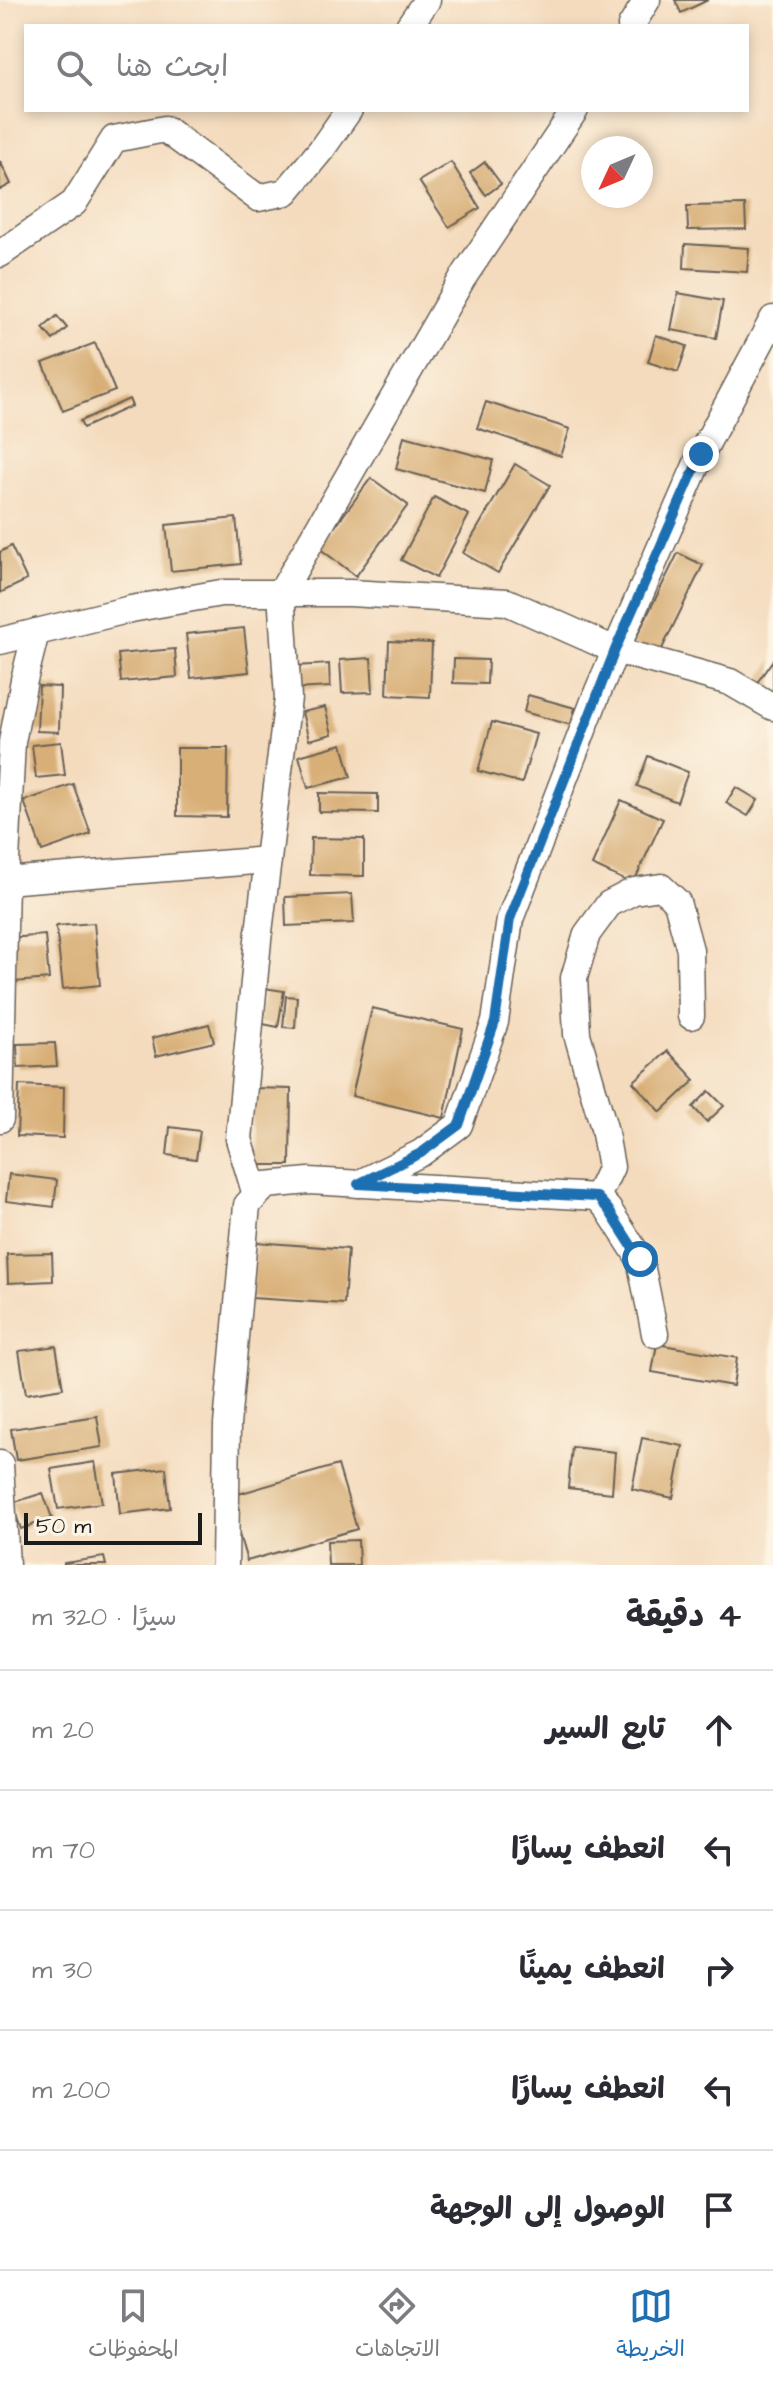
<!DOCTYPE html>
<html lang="ar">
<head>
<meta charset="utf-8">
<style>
	:root { --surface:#fff; --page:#f2f2f3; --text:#2b2b33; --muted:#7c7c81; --line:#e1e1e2; --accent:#1f6fb2 }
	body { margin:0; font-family:"Architects Daughter","Playpen Sans Arabic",sans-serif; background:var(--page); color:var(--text); direction:rtl }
	.compass { position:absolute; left:581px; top:136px; width:72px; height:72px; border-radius:50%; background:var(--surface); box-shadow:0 4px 12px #0003; rotate:226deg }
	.scale { position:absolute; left:24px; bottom:20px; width:178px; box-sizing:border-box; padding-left:8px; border:4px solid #1c1c1c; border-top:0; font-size:22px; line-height:28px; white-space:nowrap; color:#1c1c1c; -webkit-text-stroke:6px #fcf5e5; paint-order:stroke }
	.stop { position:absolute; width:24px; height:24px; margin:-18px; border:6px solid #1f6fb2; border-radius:50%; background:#fff }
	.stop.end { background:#1f6fb2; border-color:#fff; box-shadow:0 2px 8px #0008 }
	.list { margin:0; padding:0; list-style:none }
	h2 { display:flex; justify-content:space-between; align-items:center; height:104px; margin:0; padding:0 32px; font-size:34px }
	h2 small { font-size:26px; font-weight:400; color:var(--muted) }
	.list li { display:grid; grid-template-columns:52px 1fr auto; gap:24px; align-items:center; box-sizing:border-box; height:120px; padding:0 32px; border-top:2px solid var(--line) }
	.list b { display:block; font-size:30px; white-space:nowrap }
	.list em { font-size:26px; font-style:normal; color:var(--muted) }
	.icon { flex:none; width:44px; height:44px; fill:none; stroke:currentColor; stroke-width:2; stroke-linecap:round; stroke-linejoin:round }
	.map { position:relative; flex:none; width:773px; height:1565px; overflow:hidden; direction:ltr }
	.search { position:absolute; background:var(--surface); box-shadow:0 4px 12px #0003; left:24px; right:24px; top:24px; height:88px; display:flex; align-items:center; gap:20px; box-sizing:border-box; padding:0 28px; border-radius:0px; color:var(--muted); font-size:30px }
	.sheet { height:704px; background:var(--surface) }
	nav { display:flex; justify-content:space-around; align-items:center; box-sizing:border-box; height:112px; border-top:2px solid var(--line); background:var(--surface); font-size:22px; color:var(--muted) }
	nav a { display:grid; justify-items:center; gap:4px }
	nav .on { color:var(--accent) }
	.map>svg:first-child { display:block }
	.building { fill:#d8af77 }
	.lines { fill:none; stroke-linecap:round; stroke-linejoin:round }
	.minor-casing { stroke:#685f55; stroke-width:29 }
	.minor { stroke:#fff; stroke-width:26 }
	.route { stroke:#1f6fb2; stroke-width:10 }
</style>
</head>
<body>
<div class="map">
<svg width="773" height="1565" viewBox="0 0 773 1565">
	<rect width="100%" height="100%" fill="#fcf5e5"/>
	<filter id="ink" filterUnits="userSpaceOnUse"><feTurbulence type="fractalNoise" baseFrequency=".0125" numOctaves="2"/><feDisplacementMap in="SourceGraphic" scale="16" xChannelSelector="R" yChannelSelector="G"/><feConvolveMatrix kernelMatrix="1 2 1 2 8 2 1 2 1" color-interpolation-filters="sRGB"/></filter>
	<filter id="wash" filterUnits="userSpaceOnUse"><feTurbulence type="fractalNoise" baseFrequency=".006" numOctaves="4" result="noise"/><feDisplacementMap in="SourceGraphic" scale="32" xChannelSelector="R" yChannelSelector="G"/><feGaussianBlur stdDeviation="1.8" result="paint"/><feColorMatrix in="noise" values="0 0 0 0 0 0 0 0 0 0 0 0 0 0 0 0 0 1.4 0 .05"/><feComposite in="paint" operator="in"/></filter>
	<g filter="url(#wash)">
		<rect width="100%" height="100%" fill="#f4dbbe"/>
		<g id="blocks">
			<g class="building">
				<polygon points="675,0 708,0 681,13"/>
				<polygon points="0,161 11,184 0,190"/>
				<polygon points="451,162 480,208 449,227 419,181"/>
				<polygon points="485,162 501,184 486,195 470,173"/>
				<polygon points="745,205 746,229 688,230 687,206"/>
				<polygon points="685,244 749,248 747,272 684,268"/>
				<polygon points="678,293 723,301 716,338 671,330"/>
				<polygon points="57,316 67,328 53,340 43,328"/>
				<polygon points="656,335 687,346 678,372 648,362"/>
				<polygon points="95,343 115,391 63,411 43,363"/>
				<polygon points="129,399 132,406 83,428 80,421"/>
				<polygon points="486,402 570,429 561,456 477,428"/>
				<polygon points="404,436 493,460 485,493 396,469"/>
				<polygon points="515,464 550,485 498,573 463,553"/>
				<polygon points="371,478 408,505 356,576 319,548"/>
				<polygon points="434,497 469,515 436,578 401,560"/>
				<polygon points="236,518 241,564 171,571 166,525"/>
				<polygon points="11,546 27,580 0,593 0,552"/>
				<polygon points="678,553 703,565 658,657 633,644"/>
				<polygon points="244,628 249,672 191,678 186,634"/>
				<polygon points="389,641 432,643 430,697 387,695"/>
				<polygon points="175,649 177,677 121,682 118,654"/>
				<polygon points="371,658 373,692 342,693 340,660"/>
				<polygon points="454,659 488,660 487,684 453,683"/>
				<polygon points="773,660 773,695 754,687"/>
				<polygon points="329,664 330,687 296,689 295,666"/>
				<polygon points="39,686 60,687 59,732 37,731"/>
				<polygon points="528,695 575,708 571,725 524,712"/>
				<polygon points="325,707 332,734 309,740 302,712"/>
				<polygon points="492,722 536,734 522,783 478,771"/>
				<polygon points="61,742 65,775 36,778 32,745"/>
				<polygon points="342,744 351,777 308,788 299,756"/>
				<polygon points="177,748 228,748 227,817 177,816"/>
				<polygon points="648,756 688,772 677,802 637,786"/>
				<polygon points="73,784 91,834 42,851 24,801"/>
				<polygon points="736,787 758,800 748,816 726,803"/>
				<polygon points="319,793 378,794 378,813 319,812"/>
				<polygon points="621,800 663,819 633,884 592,865"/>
				<polygon points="311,838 364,839 364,876 310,875"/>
				<polygon points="352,894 354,923 286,926 285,897"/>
				<polygon points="94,923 100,985 63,989 56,926"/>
				<polygon points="45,935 49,979 14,982 10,938"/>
				<polygon points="264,988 284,991 278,1027 258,1023"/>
				<polygon points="286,996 297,997 295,1028 283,1027"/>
				<polygon points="372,1008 463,1029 444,1118 352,1096"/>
				<polygon points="209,1024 214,1042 156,1056 152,1038"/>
				<polygon points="55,1043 57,1066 18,1068 17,1044"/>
				<polygon points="668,1051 695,1080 661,1112 633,1082"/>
				<polygon points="19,1085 64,1087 63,1138 17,1136"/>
				<polygon points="253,1088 291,1089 290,1165 251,1165"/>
				<polygon points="709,1091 724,1106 707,1122 693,1107"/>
				<polygon points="170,1127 200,1131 196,1159 167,1155"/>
				<polygon points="9,1174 57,1180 54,1207 6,1201"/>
				<polygon points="256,1242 348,1249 344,1304 252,1298"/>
				<polygon points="52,1253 53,1281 8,1283 7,1254"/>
				<polygon points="657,1344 737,1358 733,1386 652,1372"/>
				<polygon points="56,1346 63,1388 26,1394 19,1351"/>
				<polygon points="97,1416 102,1447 16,1460 11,1429"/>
				<polygon points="642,1438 683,1446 673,1498 632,1489"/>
				<polygon points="572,1447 615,1452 612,1493 568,1488"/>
				<polygon points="95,1462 102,1503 58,1509 51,1469"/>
				<polygon points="338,1465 357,1529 247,1561 228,1497"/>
				<polygon points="166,1468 170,1508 120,1514 116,1474"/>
				<polygon points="43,1493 52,1518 21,1529 12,1503"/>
				<polygon points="358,1540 359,1565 328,1565 327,1541"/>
				<polygon points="104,1557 106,1565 64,1565 64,1563"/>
			</g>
		</g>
	</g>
	<g filter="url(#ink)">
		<use href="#blocks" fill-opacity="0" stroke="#685f55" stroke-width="2"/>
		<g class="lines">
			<defs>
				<g id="minor">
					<polyline points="409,26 427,0"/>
					<polyline points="631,26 647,0"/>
					<polyline points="0,254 74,203 114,139 165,129 258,198 286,192 321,150 349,110"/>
					<polyline points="0,641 131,609 221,593 350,593 507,602 615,650 730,682 773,707"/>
					<polyline points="5,881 268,860"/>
					<polyline points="0,1119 5,881 12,742 24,680 36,632"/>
					<polyline points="358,1184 421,1153 459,1125 495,1022 510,919 598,691 701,454 773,319"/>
					<polyline points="256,1195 239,1139 258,940 288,698 281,593 462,279 575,110"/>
					<polyline points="597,1197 611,1167 604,1128 577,1034 574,978 587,934 609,904 634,891 661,887 677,902 690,950 691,1016"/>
					<polyline points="0,1464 6,1565"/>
					<polyline points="225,1565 227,1425 247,1205 266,1185 309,1181 597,1197 608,1209 640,1259 655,1334"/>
				</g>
			</defs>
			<use href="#minor" class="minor-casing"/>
			<use href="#minor" class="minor"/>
		</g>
	</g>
	<g class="lines" filter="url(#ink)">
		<polyline class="route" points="640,1259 608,1209 597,1197 358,1184 421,1153 459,1125 495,1022 510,919 615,650 701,454"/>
	</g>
</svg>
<svg class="compass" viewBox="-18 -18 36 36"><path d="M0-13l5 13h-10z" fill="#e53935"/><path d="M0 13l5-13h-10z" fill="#7c7c81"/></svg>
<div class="scale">50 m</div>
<div class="stop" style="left:640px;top:1259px"></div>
<div class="stop end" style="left:701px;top:454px"></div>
<div class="search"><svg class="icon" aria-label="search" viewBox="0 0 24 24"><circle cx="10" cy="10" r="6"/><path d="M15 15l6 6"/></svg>ابحث هنا</div>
</div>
<section class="sheet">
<h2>4 دقيقة<small>سيرًا · 320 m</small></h2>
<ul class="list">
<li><svg class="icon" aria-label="ahead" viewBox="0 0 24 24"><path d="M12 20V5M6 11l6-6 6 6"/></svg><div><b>تابع السير</b></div><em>20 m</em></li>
<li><svg class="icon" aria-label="left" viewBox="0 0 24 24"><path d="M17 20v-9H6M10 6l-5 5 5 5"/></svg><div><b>انعطف يسارًا</b></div><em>70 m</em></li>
<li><svg class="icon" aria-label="right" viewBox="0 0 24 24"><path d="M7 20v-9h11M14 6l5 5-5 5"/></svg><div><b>انعطف يمينًا</b></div><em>30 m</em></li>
<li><svg class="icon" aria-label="left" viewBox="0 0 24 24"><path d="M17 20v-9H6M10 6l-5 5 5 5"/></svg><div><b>انعطف يسارًا</b></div><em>200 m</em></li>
<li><svg class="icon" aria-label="arrive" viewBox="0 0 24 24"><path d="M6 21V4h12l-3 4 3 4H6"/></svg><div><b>الوصول إلى الوجهة</b></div></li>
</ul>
</section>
<nav>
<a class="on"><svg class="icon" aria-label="map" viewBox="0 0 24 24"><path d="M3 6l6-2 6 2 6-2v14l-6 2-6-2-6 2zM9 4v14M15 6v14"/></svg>الخريطة</a>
<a><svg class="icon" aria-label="directions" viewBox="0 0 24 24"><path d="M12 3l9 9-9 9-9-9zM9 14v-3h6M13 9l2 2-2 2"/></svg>الاتجاهات</a>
<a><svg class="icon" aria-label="saved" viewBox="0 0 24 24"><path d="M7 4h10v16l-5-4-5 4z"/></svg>المحفوظات</a>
</nav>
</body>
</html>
